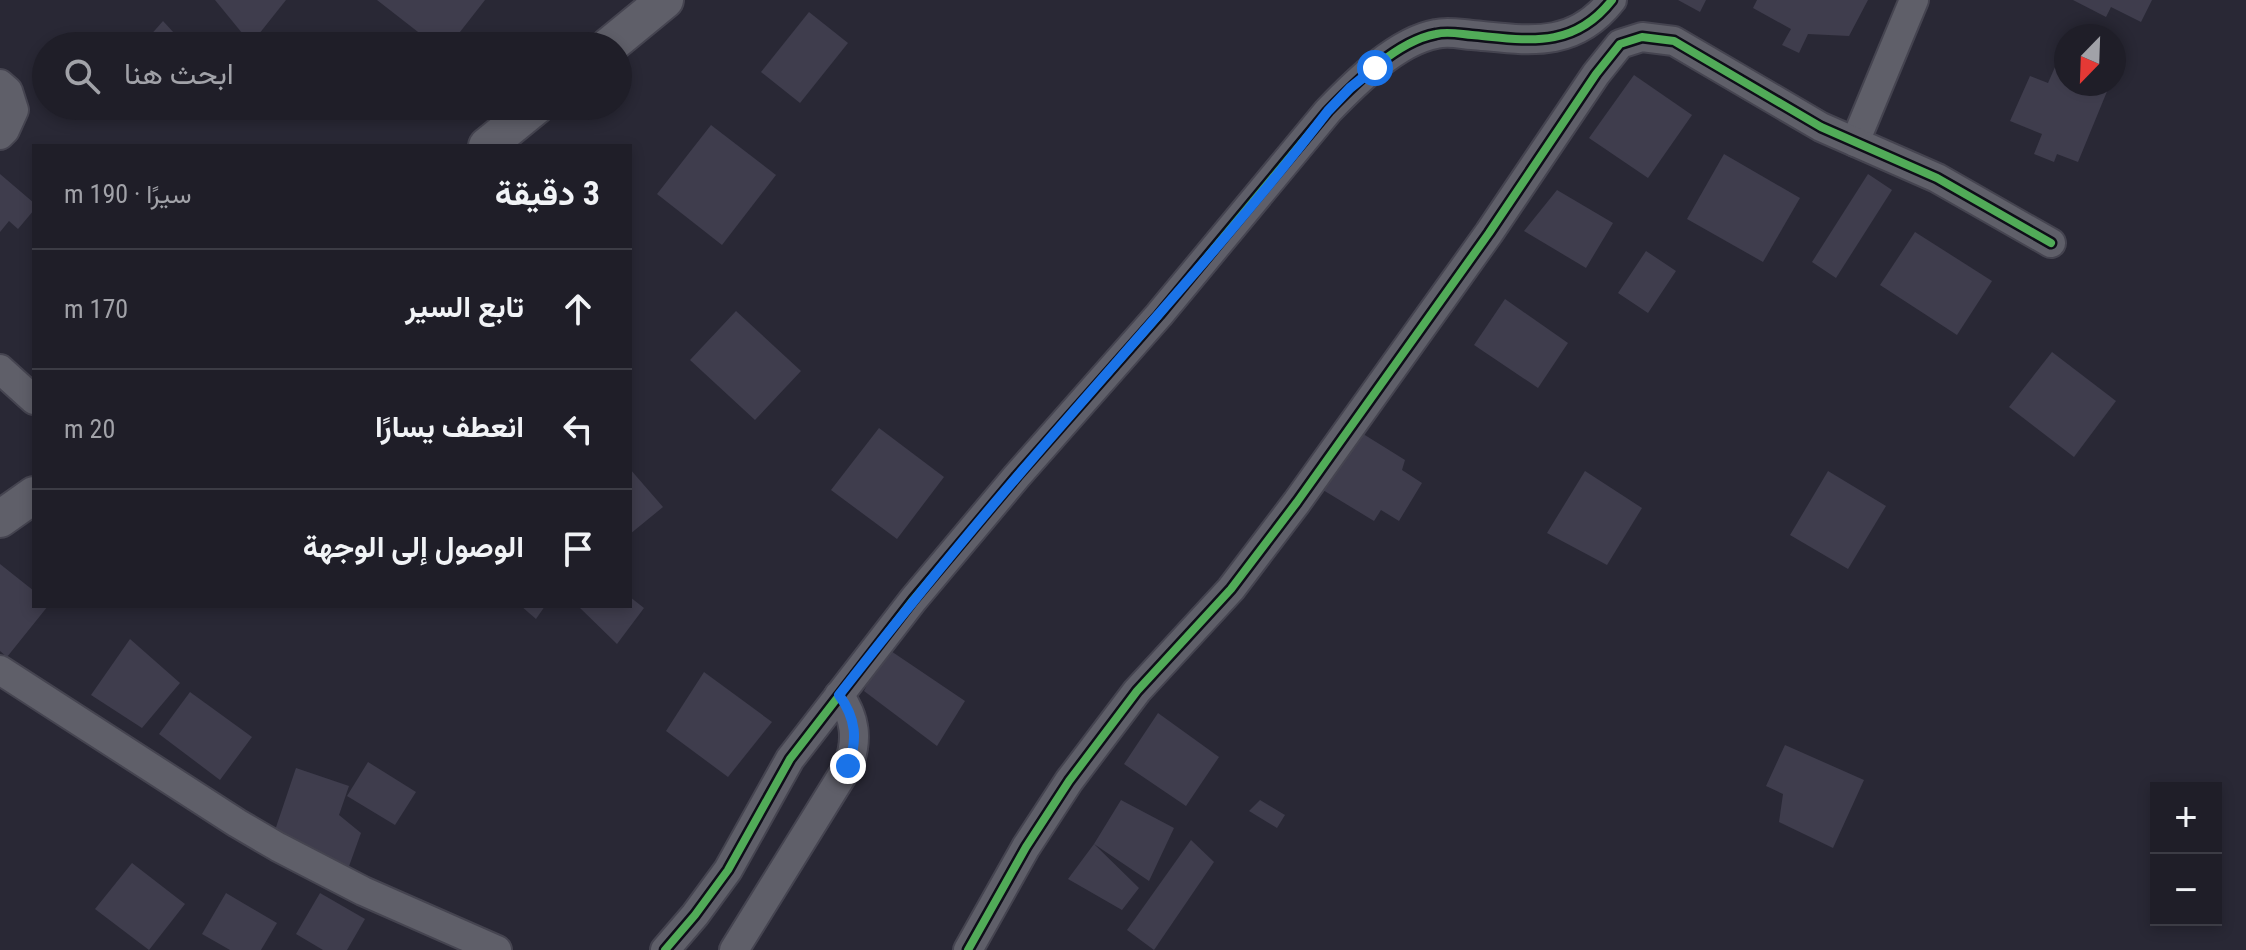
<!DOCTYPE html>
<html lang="ar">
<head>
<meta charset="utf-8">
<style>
	:root { --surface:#1f1e28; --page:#272730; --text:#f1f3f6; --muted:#a1a2a8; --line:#3c3c45 }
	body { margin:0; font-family:"Roboto Condensed",Vazirmatn,sans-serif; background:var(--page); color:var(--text); direction:rtl }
	.controls { position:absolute; right:24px; bottom:24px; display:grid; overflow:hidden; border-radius:0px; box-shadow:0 4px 12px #0003 }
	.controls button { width:72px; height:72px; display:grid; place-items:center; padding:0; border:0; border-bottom:2px solid var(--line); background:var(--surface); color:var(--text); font:40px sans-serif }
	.compass { position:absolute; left:2054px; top:24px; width:72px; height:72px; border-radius:50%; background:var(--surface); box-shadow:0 4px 12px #0003; rotate:203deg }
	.stop { position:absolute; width:24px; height:24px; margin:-18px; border:6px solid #1a73e8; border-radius:50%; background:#fff }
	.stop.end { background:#1a73e8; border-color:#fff; box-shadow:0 2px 8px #0008 }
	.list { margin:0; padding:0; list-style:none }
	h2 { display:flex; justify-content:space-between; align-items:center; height:104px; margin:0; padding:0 32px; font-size:34px }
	h2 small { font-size:26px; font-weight:400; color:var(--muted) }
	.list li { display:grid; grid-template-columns:52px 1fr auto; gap:24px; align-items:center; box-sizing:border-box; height:120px; padding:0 32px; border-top:2px solid var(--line) }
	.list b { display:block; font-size:30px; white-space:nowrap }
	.list em { font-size:26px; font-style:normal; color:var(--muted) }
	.icon { flex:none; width:44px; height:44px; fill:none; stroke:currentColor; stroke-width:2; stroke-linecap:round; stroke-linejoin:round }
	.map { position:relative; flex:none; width:2246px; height:950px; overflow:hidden; direction:ltr }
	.search { position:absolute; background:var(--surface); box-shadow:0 4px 12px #0003; left:32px; top:32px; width:600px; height:88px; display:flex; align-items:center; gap:20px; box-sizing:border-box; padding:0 28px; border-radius:44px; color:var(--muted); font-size:30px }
	.panel { position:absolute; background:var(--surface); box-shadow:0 4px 12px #0003; left:32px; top:144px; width:600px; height:464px; border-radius:0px; direction:rtl }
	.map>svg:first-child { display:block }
	.building { fill:#3f3d4d }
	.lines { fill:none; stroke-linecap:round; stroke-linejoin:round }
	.minor-casing { stroke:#454450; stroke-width:32 }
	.tertiary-casing { stroke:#454450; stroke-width:40 }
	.minor { stroke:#5f5f69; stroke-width:28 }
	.tertiary { stroke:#5f5f69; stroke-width:36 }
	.cycleway-casing { stroke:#0e0e18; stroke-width:13 }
	.cycleway { stroke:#51ab58; stroke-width:8 }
	.route { stroke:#1a73e8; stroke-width:10 }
</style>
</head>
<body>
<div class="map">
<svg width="2246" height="950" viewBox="0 0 2246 950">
	<rect width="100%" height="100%" fill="#292835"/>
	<g class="building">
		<polygon points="215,0 286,0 251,44"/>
		<polygon points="377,0 485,0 449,46 436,46"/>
		<polygon points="1678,0 1706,0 1700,12"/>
		<polygon points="1757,0 1868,0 1849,36 1808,34 1799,53 1782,45 1791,29 1753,8"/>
		<polygon points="2073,0 2152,0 2141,22 2111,7 2106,17"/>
		<polygon points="809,12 848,43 800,103 761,72"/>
		<polygon points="163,21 186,46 141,46"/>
		<polygon points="2055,67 2066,71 2066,84 2096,84 2108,89 2078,162 2057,154 2054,162 2034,154 2042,134 2010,121 2030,76 2048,83"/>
		<polygon points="1634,75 1692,115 1648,178 1589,138"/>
		<polygon points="711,125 776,175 722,245 657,194"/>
		<polygon points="1724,154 1800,198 1763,262 1687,219"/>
		<polygon points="0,174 34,203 34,210 18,229 9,221 0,232"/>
		<polygon points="1868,174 1892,190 1836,278 1812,262"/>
		<polygon points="1557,190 1613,223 1586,268 1524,231"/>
		<polygon points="1915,232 1992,281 1957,335 1880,285"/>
		<polygon points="1646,251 1676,271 1648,313 1618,293"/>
		<polygon points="1505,299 1568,343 1538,388 1474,345"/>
		<polygon points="736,311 801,371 755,420 690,360"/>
		<polygon points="2052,352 2116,401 2074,457 2009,407"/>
		<polygon points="879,428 944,477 897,539 831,490"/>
		<polygon points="1360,432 1405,460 1402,470 1422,483 1399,521 1381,510 1374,521 1323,490"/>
		<polygon points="630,469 663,507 630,534"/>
		<polygon points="1585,471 1642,508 1607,565 1547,533"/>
		<polygon points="1828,471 1886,506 1848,569 1790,535"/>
		<polygon points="0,564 34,591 34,606 48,606 7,657 0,651"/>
		<polygon points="630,597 644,608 617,644 578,606 630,606"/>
		<polygon points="521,606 545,606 536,619"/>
		<polygon points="130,639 180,683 142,728 91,695"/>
		<polygon points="885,647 965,701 937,746 864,691"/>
		<polygon points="704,672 772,722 728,777 666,731"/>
		<polygon points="190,692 252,737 220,780 159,734"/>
		<polygon points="1158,713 1219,757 1186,806 1124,764"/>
		<polygon points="1785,745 1864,780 1833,848 1779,822 1783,794 1766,786"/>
		<polygon points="368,762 416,792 395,825 347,796"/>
		<polygon points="296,768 349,786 339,815 361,833 348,869 271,842"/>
		<polygon points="1121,800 1174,828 1149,881 1094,844 1139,888 1122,910 1068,879 1094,844"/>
		<polygon points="1260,800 1285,815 1277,828 1249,811"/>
		<polygon points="1191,840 1214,862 1154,950 1127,930"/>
		<polygon points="132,863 185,904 149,950 95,909"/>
		<polygon points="226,893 277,923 261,950 230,950 202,934"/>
		<polygon points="320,893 365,919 347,950 323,950 296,934"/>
	</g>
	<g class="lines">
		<defs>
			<g id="minor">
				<polyline points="0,84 8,91 14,110 5,130 0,135"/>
				<polyline points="1855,142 1914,0"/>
				<polyline points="0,369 34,400"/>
				<polyline points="0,670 237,823 278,847 363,891 497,950"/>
				<path d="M665,950L695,915L728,870L790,759L913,600L1017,476L1159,315L1328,111C1355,83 1397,41 1436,34C1448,31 1460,34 1472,35C1527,40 1573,50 1612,0"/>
				<path d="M734,950L848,766C858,740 856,718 839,695"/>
				<polyline points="968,950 1026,847 1069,781 1137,691 1231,589 1297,502 1489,233 1596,74 1620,44 1642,37 1674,41 1821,127 1937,178 2051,243"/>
			</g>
			<g id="tertiary">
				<polyline points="609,46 665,0"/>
				<polyline points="487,146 536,106"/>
				<polyline points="0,519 34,495"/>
			</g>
		</defs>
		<use href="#minor" class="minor-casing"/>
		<use href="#tertiary" class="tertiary-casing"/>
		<use href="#minor" class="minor"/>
		<use href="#tertiary" class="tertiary"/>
		<defs>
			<g id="cycleway">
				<path d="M665,950L695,915L728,870L790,759L913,600L1017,476L1159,315L1328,111C1355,83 1397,41 1436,34C1448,31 1460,34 1472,35C1527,40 1573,50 1612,0"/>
				<polyline points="968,950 1026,847 1069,781 1137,691 1231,589 1297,502 1489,233 1596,74 1620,44 1642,37 1674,41 1821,127 1937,178 2051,243"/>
			</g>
		</defs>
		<use href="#cycleway" class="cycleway-casing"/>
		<use href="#cycleway" class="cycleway"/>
	</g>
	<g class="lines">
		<path class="route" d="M848,766C858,740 856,718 839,695C897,621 955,549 1016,478C1120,356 1230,238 1328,111L1350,88L1375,68"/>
	</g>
</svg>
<div class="controls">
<button>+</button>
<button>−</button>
</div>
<svg class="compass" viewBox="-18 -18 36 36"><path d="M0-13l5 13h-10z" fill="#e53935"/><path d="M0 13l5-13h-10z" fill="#a1a2a8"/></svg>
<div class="stop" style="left:1375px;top:68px"></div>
<div class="stop end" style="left:848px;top:766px"></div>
<div class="search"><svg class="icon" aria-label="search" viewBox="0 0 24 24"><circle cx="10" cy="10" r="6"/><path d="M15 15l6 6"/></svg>ابحث هنا</div>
<section class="panel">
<h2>3 دقيقة<small>سيرًا · 190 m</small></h2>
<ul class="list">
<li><svg class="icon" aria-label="ahead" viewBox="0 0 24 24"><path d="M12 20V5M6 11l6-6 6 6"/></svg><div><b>تابع السير</b></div><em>170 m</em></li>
<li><svg class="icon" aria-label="left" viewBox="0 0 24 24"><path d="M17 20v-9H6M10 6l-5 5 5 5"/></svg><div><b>انعطف يسارًا</b></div><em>20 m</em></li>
<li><svg class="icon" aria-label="arrive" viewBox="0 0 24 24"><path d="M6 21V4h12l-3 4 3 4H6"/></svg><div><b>الوصول إلى الوجهة</b></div></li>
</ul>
</section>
</div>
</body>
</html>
